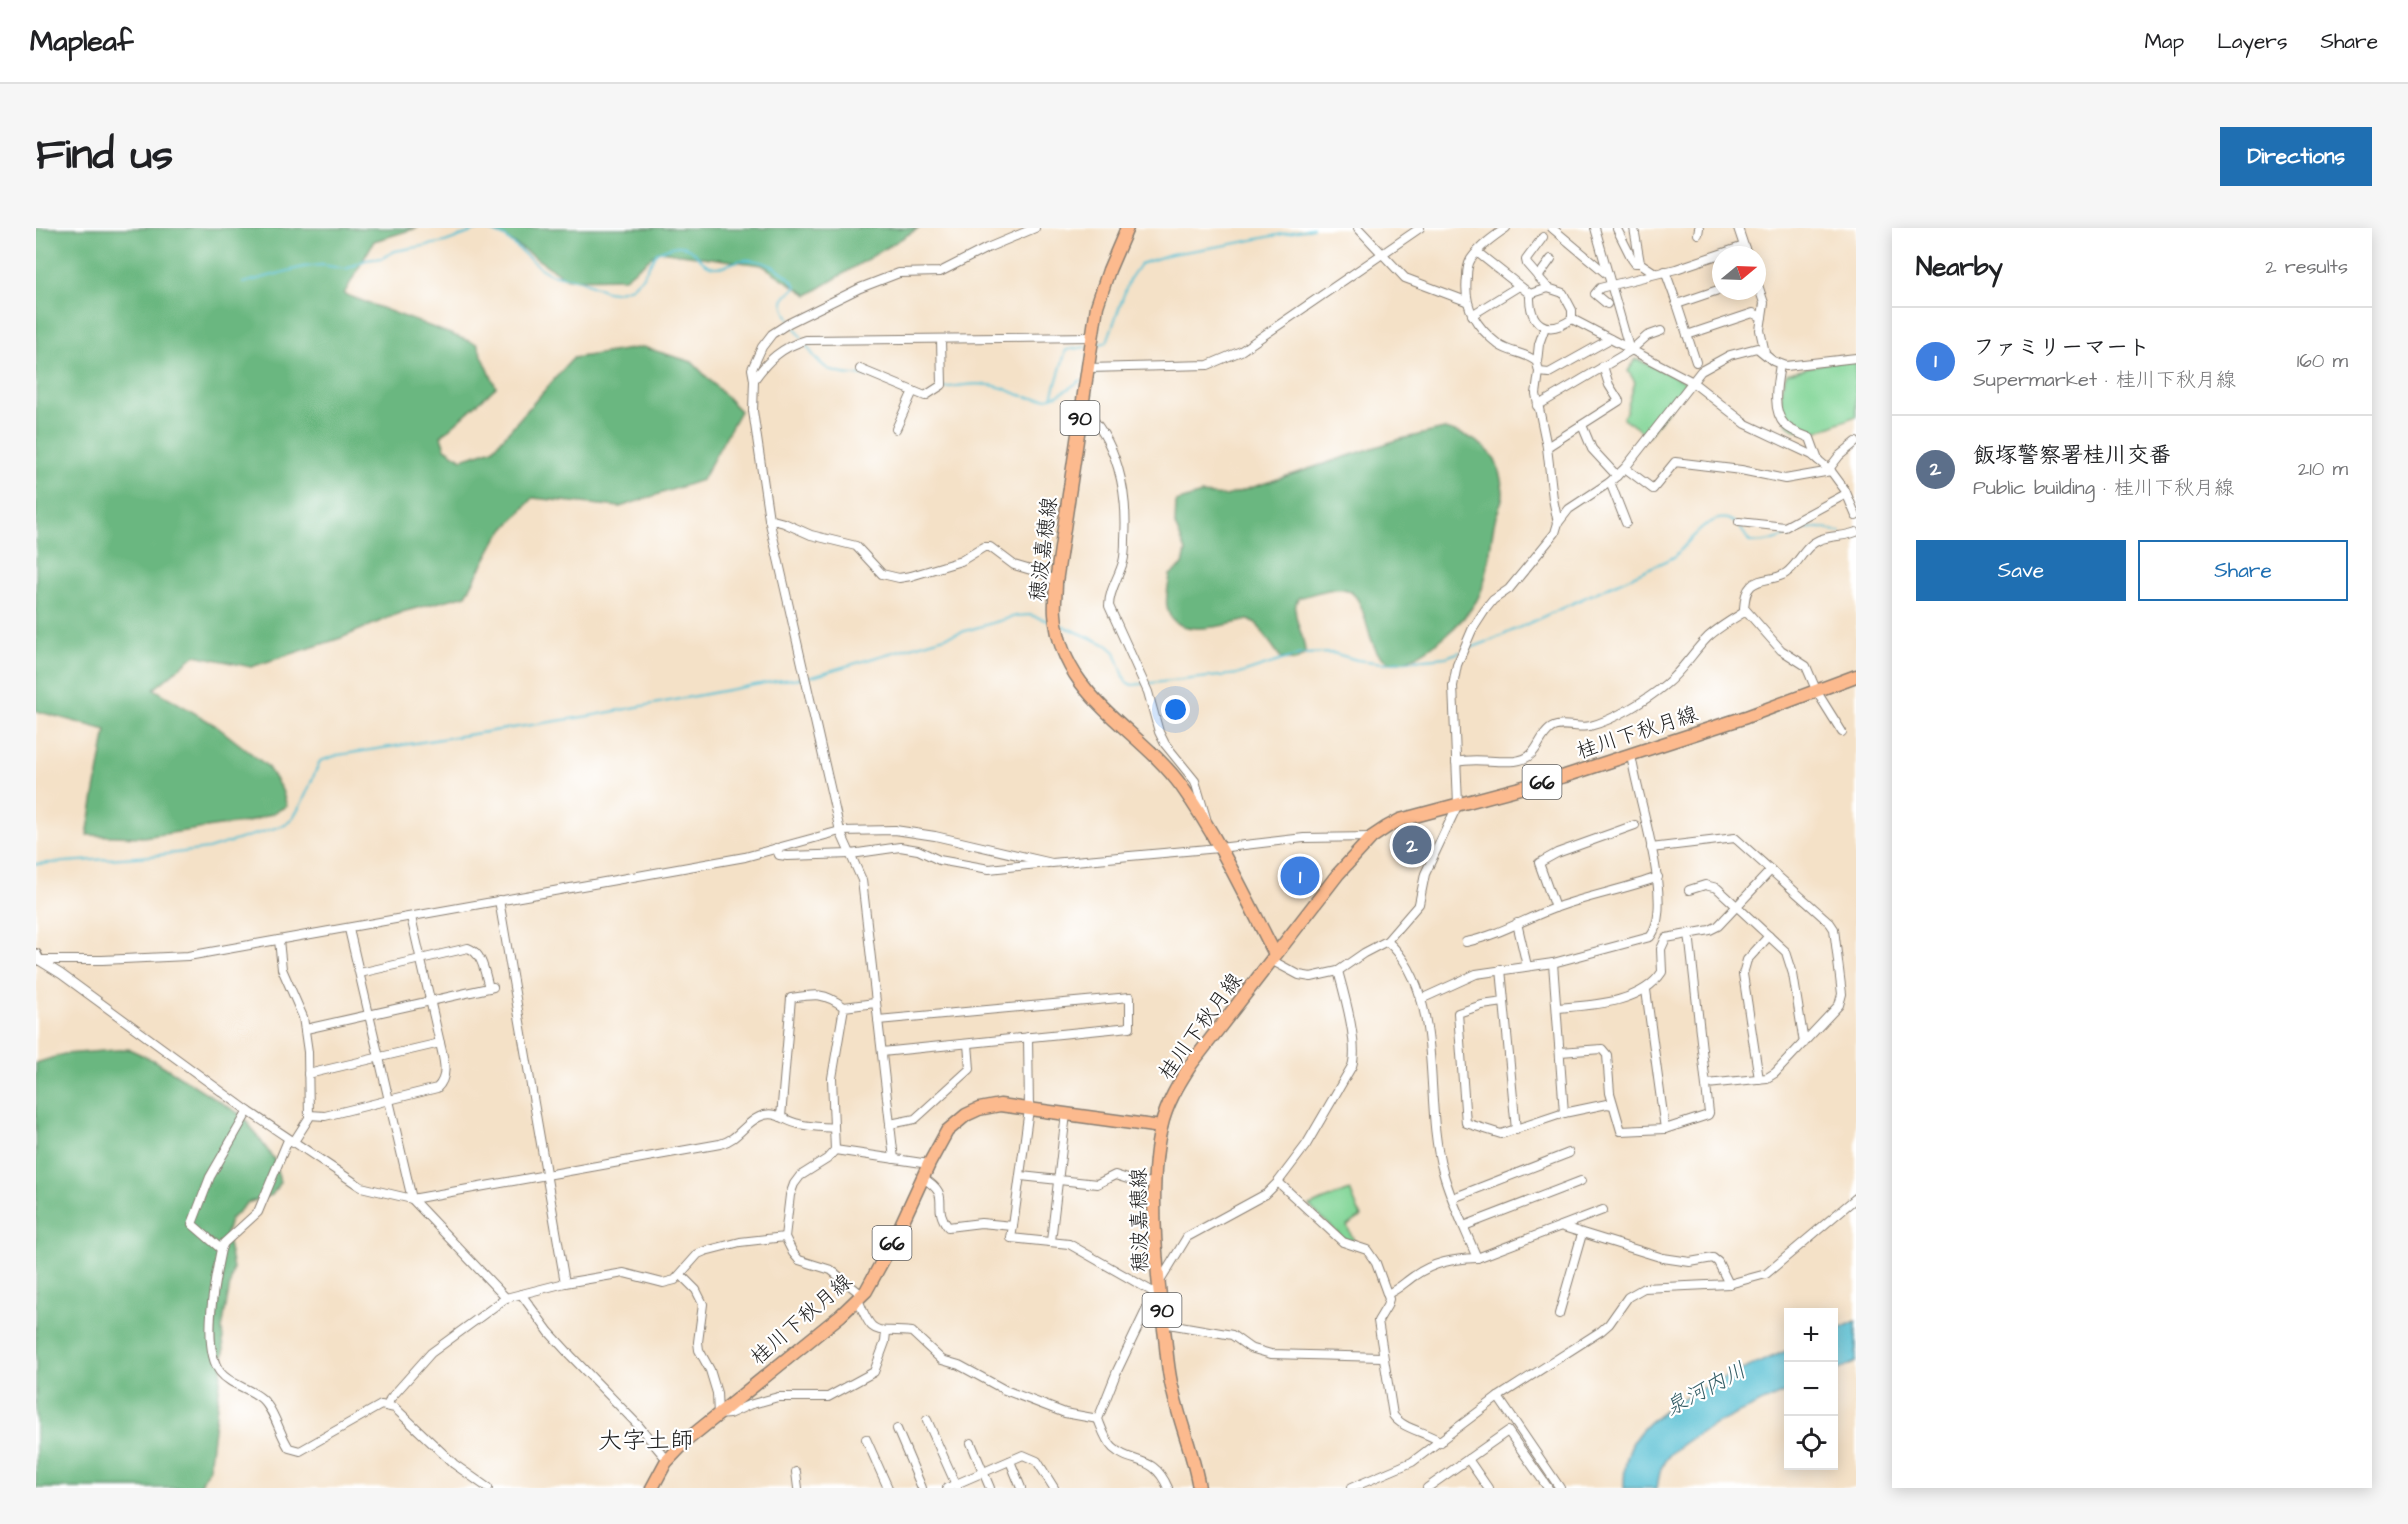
<!DOCTYPE html>
<html lang="en">
<head>
<meta charset="utf-8">
<style>
	:root { --surface:#fff; --page:#f6f6f6; --text:#202124; --muted:#757577; --line:#e0e0e0; --accent:#1f6fb2 }
	body { margin:0; font-family:"Architects Daughter","Klee One",sans-serif; background:var(--page); color:var(--text) }
	.controls { position:absolute; right:18px; bottom:18px; display:grid; overflow:hidden; border-radius:0px; box-shadow:0 3px 15px #0003 }
	.controls button { width:54px; height:54px; display:grid; place-items:center; padding:0; border:0; border-bottom:2px solid var(--line); background:var(--surface); color:var(--text); font:30px sans-serif }
	.compass { position:absolute; left:1676px; top:18px; width:54px; height:54px; border-radius:50%; background:var(--surface); box-shadow:0 3px 15px #0003; rotate:71deg }
	.you { position:absolute; left:1140px; top:482px; width:21px; height:21px; margin:-15px; border:4px solid #fff; border-radius:50%; background:#1a73e8; box-shadow:0 0 0 9px #1a73e833 }
	.badge { display:grid; place-items:center; width:39px; height:39px; border-radius:50%; background:var(--accent); color:#fff; font-size:20px; font-weight:700 }
	.pin { position:absolute; translate:-50% -50%; border:3px solid #fff; box-shadow:0 2px 6px #0006 }
	.list { margin:0; padding:0; list-style:none }
	h2 { display:flex; justify-content:space-between; align-items:center; height:78px; margin:0; padding:0 24px; font-size:26px }
	h2 small { font-size:20px; font-weight:400; color:var(--muted) }
	.list li { display:grid; grid-template-columns:39px 1fr auto; gap:18px; align-items:center; box-sizing:border-box; height:108px; padding:0 24px; border-top:2px solid var(--line) }
	.list b { display:block; font-size:22px; white-space:nowrap }
	.list p { margin:0; font-size:20px; white-space:nowrap; color:var(--muted) }
	.list em { font-size:20px; font-style:normal; color:var(--muted) }
	.actions { display:flex; gap:12px; padding:18px 24px }
	.actions a { flex:1; padding:14px 0; border:2px solid var(--accent); border-radius:0px; text-align:center; font-size:21px; color:var(--accent) }
	.actions .main { background:var(--accent); color:#fff }
	.icon { flex:none; width:33px; height:33px; fill:none; stroke:currentColor; stroke-width:2; stroke-linecap:round; stroke-linejoin:round }
	.map { position:relative; flex:none; width:1820px; height:1260px; overflow:hidden; border-radius:0px }
	header { display:flex; align-items:center; gap:36px; box-sizing:border-box; height:84px; padding:0 30px; background:var(--surface); border-bottom:2px solid var(--line) }
	header strong { font-size:28px }
	nav { display:flex; gap:33px; margin-inline-start:auto; font-size:21px }
	.intro { display:flex; align-items:center; justify-content:space-between; box-sizing:border-box; height:144px; padding:0 36px }
	h1 { margin:0; font-size:42px }
	.button { padding:15px 27px; border-radius:0px; background:var(--accent); color:#fff; font-size:21px; font-weight:700 }
	main { display:flex; gap:36px; padding:0 36px }
	aside { flex:1; background:var(--surface); border-radius:0px; box-shadow:0 3px 15px #0003 }
	.map>svg:first-child { display:block }
	.green { fill:#83d698; stroke:#50795a; stroke-width:1.5 }
	.forest { fill:#6ab780; stroke:#436a4e; stroke-width:1.5 }
	.water { fill:#56bfd3; stroke:#396e78; stroke-width:1.5 }
	.lines { fill:none; stroke-linecap:round; stroke-linejoin:round }
	.stream { stroke:#56bfd3; stroke-width:2 }
	.minor-casing { stroke:#887e72; stroke-width:10 }
	.tertiary-casing { stroke:#887e72; stroke-width:12 }
	.primary-casing { stroke:#887e72; stroke-width:15 }
	.minor { stroke:#fff; stroke-width:8 }
	.tertiary { stroke:#fff; stroke-width:9 }
	.primary { stroke:#fcba8e; stroke-width:12 }
	.labels { text-anchor:middle; stroke-width:4.5; stroke-linejoin:round; paint-order:stroke }
	.shield { fill:#fff; stroke:#606060; stroke-width:1.5 }
	.shield-label { font-size:20px; font-weight:bold; fill:#1c1c1c }
	.street-label { font-size:21px; fill:#1c1c1c; stroke:#fff }
	.water-label { font-size:22px; font-style:italic; fill:#335d65; stroke:#fff }
	.quarter-label { font-size:24px; fill:#1c1c1c; stroke:#fff }
</style>
</head>
<body>
<header>
<strong>Mapleaf</strong>
<nav><a>Map</a><a>Layers</a><a>Share</a></nav>
</header>
<div class="intro"><h1>Find us</h1><a class="button">Directions</a></div>
<main>
<div class="map">
<svg width="1820" height="1260" viewBox="0 0 1820 1260">
	<rect width="100%" height="100%" fill="#fff"/>
	<filter id="ink" filterUnits="userSpaceOnUse"><feTurbulence type="fractalNoise" baseFrequency=".0167" numOctaves="2"/><feDisplacementMap in="SourceGraphic" scale="12" xChannelSelector="R" yChannelSelector="G"/><feConvolveMatrix kernelMatrix="1 2 1 2 8 2 1 2 1" color-interpolation-filters="sRGB"/></filter>
	<filter id="wash" filterUnits="userSpaceOnUse"><feTurbulence type="fractalNoise" baseFrequency=".008" numOctaves="4" result="noise"/><feDisplacementMap in="SourceGraphic" scale="24" xChannelSelector="R" yChannelSelector="G"/><feGaussianBlur stdDeviation="1.35" result="paint"/><feColorMatrix in="noise" values="0 0 0 0 0 0 0 0 0 0 0 0 0 0 0 0 0 1.4 0 .05"/><feComposite in="paint" operator="in"/></filter>
	<g filter="url(#wash)">
		<rect width="100%" height="100%" fill="#f4e1c7"/>
		<g class="green">
			<polygon points="1600,131 1650,154 1640,171 1612,208 1587,190 1590,184 1599,154 1592,143"/>
			<path d="M1820,132V188L1775,206L1759,201L1751,196C1745,178 1742,162 1751,145L1797,133Z"/>
			<polygon points="1314,962 1325,989 1311,998 1319,1015 1308,1011 1273,978"/>
		</g>
		<g class="forest">
			<polygon points="0,0 381,0 338,13 308,66 441,116 460,159 405,208 409,220 426,231 457,221 537,130 607,119 656,134 704,183 666,252 584,279 497,270 461,310 430,367 366,384 305,410 215,439 159,427 118,461 179,497 231,538 246,562 251,578 235,586 212,594 107,609 51,607 70,502 0,483"/>
			<polygon points="455,0 883,0 772,67 726,37 623,23 589,50 531,51"/>
			<path d="M1408,201C1427,205 1446,213 1458,230C1462,237 1467,257 1467,265C1467,274 1461,284 1459,292C1453,318 1454,348 1441,372C1428,394 1389,430 1363,434C1324,439 1338,365 1307,361C1294,359 1275,367 1262,370C1253,388 1270,407 1269,426L1259,433L1245,430L1220,395L1213,392C1191,396 1137,414 1131,379C1129,370 1133,357 1134,347L1147,337L1150,323L1139,297L1140,274L1165,266L1190,268L1361,212Z"/>
			<polygon points="93,821 121,834 207,888 238,931 244,954 236,967 211,975 194,992 190,1006 197,1040 186,1101 188,1123 173,1240 163,1260 0,1260 0,835 28,826"/>
		</g>
		<g class="water">
			<polygon points="1820,1093 1820,1134 1798,1144 1798,1103"/>
			<path d="M1752,1122V1163C1723,1176 1650,1206 1631,1230C1624,1238 1623,1250 1621,1260H1588C1588,1240 1590,1220 1604,1204C1635,1167 1708,1142 1752,1122Z"/>
		</g>
		<g class="lines">
			<g class="stream">
				<path d="M207,55L267,39L286,37L310,41L330,32L346,30L359,23L409,14L444,1L453,2L469,9L504,40L514,46L544,52L570,63L579,64L596,59L607,48L621,24C628,22 636,17 644,18C660,18 663,38 679,39C688,40 698,33 707,32C725,30 750,42 760,58C757,63 751,66 748,71C743,79 761,103 766,110"/>
				<path d="M769,115C788,146 798,146 833,148"/>
				<polyline points="1061,117 1071,114 1093,52 1104,36 1135,26 1191,17 1277,0"/>
				<polyline points="1056,147 1067,143"/>
				<polyline points="855,158 869,164"/>
				<path d="M906,160C925,157 945,154 963,159C969,160 975,164 981,166C1010,176 1022,169 1045,152"/>
				<polyline points="1016,169 1030,122 1050,119"/>
				<polyline points="1027,398 1071,417 1079,424 1090,454 1096,457 1203,446 1265,426 1297,425 1321,432 1348,435 1410,429 1424,424"/>
				<path d="M1429,422L1456,412L1638,329C1650,318 1678,277 1699,295C1705,299 1709,308 1714,314C1741,317 1752,303 1776,300C1786,299 1795,302 1805,305"/>
				<path d="M0,636L115,628L172,621L249,597C265,586 276,550 284,533L302,527L553,488L740,453L773,449L980,388L994,387L1016,394"/>
			</g>
		</g>
	</g>
	<g filter="url(#ink)">
		<g class="lines">
			<defs>
				<g id="minor">
					<polyline points="1322,0 1369,50 1430,73"/>
					<path d="M1470,0C1457,9 1444,18 1435,31C1432,36 1431,43 1431,49C1427,79 1440,99 1463,117C1474,125 1489,124 1501,134L1503,144L1500,166L1511,219L1517,271L1522,295"/>
					<polyline points="1516,0 1572,47"/>
					<polyline points="1559,0 1594,123"/>
					<polyline points="1598,0 1604,35 1619,45"/>
					<polyline points="1702,0 1708,18"/>
					<polyline points="1581,1 1596,31 1599,35 1604,35"/>
					<polyline points="1662,6 1663,0"/>
					<polyline points="1507,9 1490,32 1491,36 1512,60"/>
					<polyline points="1441,24 1494,66 1512,60 1527,65 1536,82 1536,91 1655,153 1710,196 1776,227 1795,243 1809,262 1820,288"/>
					<polyline points="1629,43 1641,76 1685,61"/>
					<polyline points="1502,49 1515,31"/>
					<polyline points="1721,54 1728,75 1724,102 1729,125"/>
					<path d="M1494,66C1493,96 1510,109 1536,91"/>
					<polyline points="1571,76 1559,66 1564,60 1640,41 1708,18 1712,27"/>
					<polyline points="1641,76 1660,134"/>
					<polyline points="1436,87 1483,58"/>
					<polyline points="1651,107 1717,85 1726,89"/>
					<polyline points="1501,134 1503,116 1509,99"/>
					<path d="M1744,137C1741,155 1735,182 1749,197C1755,203 1767,207 1774,210L1782,232"/>
					<polyline points="1052,140 1172,137 1205,123 1384,0"/>
					<polyline points="824,141 889,168 906,157 905,111"/>
					<polyline points="1503,144 1513,145 1574,111"/>
					<path d="M718,152C732,132 746,119 770,112L1057,109"/>
					<polyline points="1501,178 1594,123 1611,108 1625,103"/>
					<path d="M1046,180C1082,212 1092,265 1089,311C1089,319 1089,327 1087,334C1083,349 1073,362 1073,378L1112,464L1123,504L1129,516L1159,553L1170,590"/>
					<polyline points="1546,197 1556,221 1581,248"/>
					<polyline points="860,201 877,163"/>
					<polyline points="1511,219 1583,173 1573,157 1567,138"/>
					<polyline points="1589,240 1617,261 1639,234 1705,242 1749,251 1795,243"/>
					<polyline points="1793,241 1803,228 1820,214"/>
					<polyline points="1574,254 1590,295"/>
					<polyline points="733,291 748,295 775,307 820,318 846,346 863,350 875,348 925,333 948,319 954,319 978,337 1005,345 1020,354"/>
					<polyline points="1703,294 1749,299 1810,266"/>
					<path d="M1806,504L1781,464L1770,438L1745,422L1708,380C1709,372 1709,364 1715,358C1724,349 1739,353 1750,345C1763,336 1768,318 1783,312C1795,307 1808,309 1820,304"/>
					<path d="M1420,534C1441,529 1458,535 1479,533C1503,530 1500,512 1514,501C1523,493 1543,501 1554,498C1578,492 1611,472 1630,456C1646,443 1657,424 1672,409C1683,399 1697,391 1710,383"/>
					<polyline points="740,620 743,627 751,628 815,626 864,619 882,622 903,632 953,641 1012,635"/>
					<polyline points="1615,620 1699,610 1794,695 1798,701 1806,766 1803,777 1739,845 1731,850 1671,856"/>
					<polyline points="1653,662 1669,657 1681,660 1750,724 1757,746 1768,815"/>
					<polyline points="463,672 529,1055"/>
					<polyline points="1519,680 1503,635 1521,625 1599,597"/>
					<polyline points="1481,695 1491,738"/>
					<polyline points="313,701 376,971 470,1070"/>
					<polyline points="243,712 246,741 267,789 272,824 273,890 257,915"/>
					<path d="M1351,713C1411,767 1386,872 1407,944C1415,973 1429,1001 1441,1030L1567,982"/>
					<path d="M1430,714C1460,708 1487,692 1516,681C1550,668 1587,662 1622,649"/>
					<polyline points="0,732 66,732 152,728 709,629 804,603 859,602 899,608 1016,635 1183,620 1268,610 1336,609"/>
					<polyline points="1235,732 1263,747 1275,749 1302,743 1328,725 1351,713 1383,676 1389,646 1422,576 1417,458 1421,437 1436,402 1449,382 1457,372 1473,361 1519,305 1522,295 1533,281 1574,254 1589,240 1665,143 1694,127 1721,120 1737,133 1750,138 1820,130"/>
					<path d="M4,733L25,746L212,883L325,959L376,971L684,916C701,912 708,896 723,889C739,881 748,893 763,896C774,899 786,899 797,900"/>
					<polyline points="1517,735 1528,885"/>
					<polyline points="1465,741 1480,902"/>
					<path d="M324,745L432,720C447,725 449,746 453,760"/>
					<polyline points="1610,762 1629,901"/>
					<path d="M1385,771L1440,746L1517,735L1614,709C1640,678 1600,567 1595,526"/>
					<polyline points="1468,774 1446,777 1422,785 1430,895 1465,906 1528,885 1571,876 1577,877"/>
					<path d="M1521,780C1555,777 1605,776 1626,744L1625,721L1630,710L1674,702L1682,698L1735,642"/>
					<polyline points="842,792 1094,769 1094,799 846,824"/>
					<polyline points="270,801 457,759"/>
					<polyline points="1524,824 1566,821 1571,827 1574,865 1585,903 1629,901 1672,887 1673,885 1653,705"/>
					<polyline points="272,846 404,815 375,689"/>
					<polyline points="1723,851 1707,746 1711,732 1733,708"/>
					<path d="M273,887L289,888L401,860C414,848 407,829 404,815"/>
					<path d="M745,889L755,770C779,766 788,764 808,779"/>
					<polyline points="854,896 879,891 934,841 932,816"/>
					<path d="M252,912L222,984L188,1015L185,1021C179,1050 165,1119 184,1144C194,1157 214,1160 226,1171C239,1183 243,1205 253,1220L264,1223L345,1177L359,1180L418,1236L452,1260"/>
					<polyline points="799,922 893,936"/>
					<polyline points="858,931 826,652 804,603 733,291 717,183 718,152 716,141 726,119 736,106 753,95 824,60 863,45 904,44 951,20 999,0"/>
					<polyline points="985,948 1061,956 1079,947 1098,953 1120,955"/>
					<path d="M887,950C918,969 894,976 912,999L945,995L977,998L975,1010L1033,1016L1119,1065"/>
					<path d="M1242,954L1307,1014L1331,1022L1340,1035L1353,1071L1351,1078L1342,1093L1357,1187C1366,1201 1391,1204 1405,1214"/>
					<polyline points="1417,970 1533,925"/>
					<polyline points="977,998 993,881 992,809"/>
					<polyline points="1428,998 1545,953"/>
					<polyline points="1524,998 1627,1030 1654,1034 1677,1030 1682,1034 1693,1056"/>
					<polyline points="1015,1013 1030,886"/>
					<polyline points="185,1021 156,996 174,949 212,883"/>
					<polyline points="645,1047 660,1062 667,1076 662,1114 663,1122 674,1142 681,1165 682,1187 693,1186 713,1177 742,1169 792,1169 838,1144 849,1114 850,1104"/>
					<polyline points="485,1066 513,1104 535,1128 602,1197 627,1227 633,1231"/>
					<path d="M1351,1066C1362,1062 1369,1054 1378,1048C1398,1034 1417,1031 1441,1030"/>
					<polyline points="826,1067 795,1042 763,1032 757,1025 749,1009 754,967 758,956 764,948 791,931 799,922 796,850 808,779 839,775"/>
					<path d="M822,1071C838,1113 839,1099 876,1104L906,1132L923,1137L969,1162L1029,1185L1062,1191"/>
					<polyline points="1523,1086 1546,1006"/>
					<polyline points="1127,1095 1196,1107 1214,1120 1235,1126 1346,1129"/>
					<polyline points="1462,1169 1524,1260"/>
					<polyline points="352,1177 354,1171 395,1125 470,1070 529,1055 588,1045 627,1055 639,1052 662,1026 669,1023 704,1014 749,1009"/>
					<polyline points="891,1192 921,1259"/>
					<polyline points="861,1201 886,1260"/>
					<polyline points="830,1211 852,1260"/>
					<polyline points="935,1215 954,1260"/>
					<polyline points="1432,1231 1452,1260"/>
					<polyline points="974,1233 985,1260"/>
					<polyline points="760,1244 762,1260"/>
					<polyline points="911,1260 987,1227 1001,1233 1018,1260"/>
					<path d="M1132,1260C1117,1225 1097,1238 1077,1220C1069,1212 1066,1201 1062,1191L1081,1143L1123,1055L1151,1009L1230,966L1242,954L1270,917L1316,838C1323,817 1308,765 1302,743"/>
					<polyline points="1315,1260 1376,1234 1462,1169 1565,1103 1573,1096 1592,1069 1608,1060 1693,1056 1730,1046 1820,970"/>
					<polyline points="1391,1260 1472,1203 1512,1260"/>
				</g>
				<polyline id="tertiary" points="0,726 3,732"/>
				<g id="primary">
					<path d="M1091,0L1073,42L1061,78L1020,354C1020,365 1018,376 1019,386C1025,470 1103,499 1146,559C1183,611 1210,670 1239,726"/>
					<polyline points="616,1260 630,1234 652,1211 805,1087 830,1063 859,1010 893,936 911,903 930,887 943,881 964,877 1125,899"/>
					<path d="M1163,1260C1158,1227 1144,1196 1137,1163C1132,1146 1131,1127 1129,1109C1121,1050 1111,958 1125,900C1130,876 1143,855 1156,835L1302,646L1336,609L1351,599L1364,592L1529,548L1710,489L1820,448"/>
				</g>
			</defs>
			<use href="#minor" class="minor-casing"/>
			<use href="#tertiary" class="tertiary-casing"/>
			<use href="#primary" class="primary-casing"/>
			<use href="#minor" class="minor"/>
			<use href="#tertiary" class="tertiary"/>
			<use href="#primary" class="primary"/>
		</g>
	</g>
	<g class="labels">
		<g class="shield">
			<rect x="1024.5" y="173" width="39" height="34" rx="4.5"/>
			<rect x="1486.5" y="537" width="39" height="34" rx="4.5"/>
			<rect x="836.5" y="998" width="39" height="34" rx="4.5"/>
			<rect x="1106.5" y="1065" width="39" height="34" rx="4.5"/>
		</g>
		<g class="shield-label">
			<text x="1044" y="197">90</text>
			<text x="1506" y="561">66</text>
			<text x="856" y="1022">66</text>
			<text x="1126" y="1089">90</text>
		</g>
		<g class="street-label">
			<text transform="translate(1007 321) rotate(-83)" y="7">穂波嘉穂線</text>
			<text transform="translate(1601 504) rotate(-18)" y="7">桂川下秋月線</text>
			<text transform="translate(1164 798) rotate(-54)" y="7">桂川下秋月線</text>
			<text transform="translate(1103 992) rotate(-91)" y="7">穂波嘉穂線</text>
			<text transform="translate(765 1091) rotate(-41)" y="7">桂川下秋月線</text>
		</g>
		<g class="water-label">
			<text transform="translate(1669 1160) rotate(-28)" y="8">泉河内川</text>
		</g>
		<g class="quarter-label">
			<text x="610" y="1220">大字土師</text>
		</g>
	</g>
</svg>
<div class="controls">
<button>+</button>
<button>−</button>
<button><svg class="icon" aria-label="locate" viewBox="0 0 24 24"><circle cx="12" cy="12" r="6"/><path d="M12 2v4M12 18v4M2 12h4M18 12h4"/></svg></button>
</div>
<svg class="compass" viewBox="-18 -18 36 36"><path d="M0-13l5 13h-10z" fill="#e53935"/><path d="M0 13l5-13h-10z" fill="#757577"/></svg>
<div class="you"></div>
<div class="pin badge" style="left:1264px;top:648px;background:#3f7fe0">1</div>
<div class="pin badge" style="left:1376px;top:617px;background:#5c6f8a">2</div>
</div>
<aside>
<h2>Nearby<small>2 results</small></h2>
<ul class="list">
<li><span class="badge" style="background:#3f7fe0">1</span><div><b>ファミリーマート</b><p>Supermarket · 桂川下秋月線</p></div><em>160 m</em></li>
<li><span class="badge" style="background:#5c6f8a">2</span><div><b>飯塚警察署桂川交番</b><p>Public building · 桂川下秋月線</p></div><em>210 m</em></li>
</ul>
<div class="actions"><a class="main">Save</a><a>Share</a></div>
</aside>
</main>
</body>
</html>
